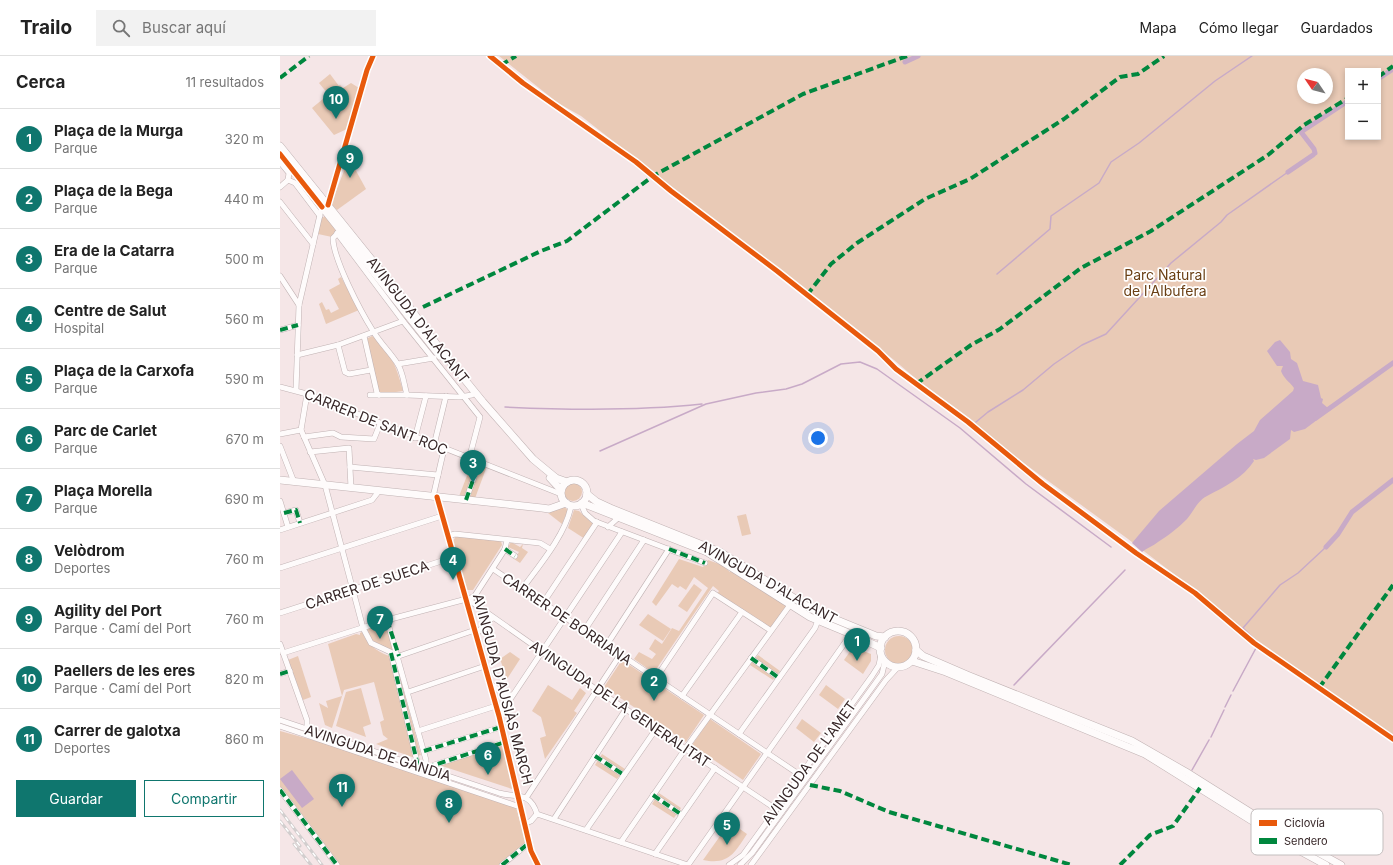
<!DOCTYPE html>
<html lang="es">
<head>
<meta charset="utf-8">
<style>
	:root { --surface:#fff; --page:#f2f2f2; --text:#222; --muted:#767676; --line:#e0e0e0; --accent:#0f766e }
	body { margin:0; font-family:Inter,sans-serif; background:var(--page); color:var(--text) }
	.controls { position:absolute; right:12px; top:12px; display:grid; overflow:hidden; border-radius:0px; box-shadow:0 2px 6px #0003 }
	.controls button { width:36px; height:36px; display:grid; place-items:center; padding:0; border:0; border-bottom:1px solid var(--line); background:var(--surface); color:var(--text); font:20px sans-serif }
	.compass { position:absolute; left:1017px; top:12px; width:36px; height:36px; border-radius:50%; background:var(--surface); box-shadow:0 2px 6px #0003; rotate:305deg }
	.you { position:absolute; left:538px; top:382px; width:14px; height:14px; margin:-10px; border:3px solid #fff; border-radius:50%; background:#1a73e8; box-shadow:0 0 0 6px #1a73e833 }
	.badge { display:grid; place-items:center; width:26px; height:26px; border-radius:50%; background:var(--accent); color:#fff; font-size:13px; font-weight:700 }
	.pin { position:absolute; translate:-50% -33px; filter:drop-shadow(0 1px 2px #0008) }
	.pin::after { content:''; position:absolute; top:21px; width:14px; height:12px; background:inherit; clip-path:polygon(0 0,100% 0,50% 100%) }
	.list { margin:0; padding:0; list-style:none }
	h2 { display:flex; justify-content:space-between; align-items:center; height:52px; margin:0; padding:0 16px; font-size:17px }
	h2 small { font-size:13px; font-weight:400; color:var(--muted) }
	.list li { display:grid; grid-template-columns:26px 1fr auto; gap:12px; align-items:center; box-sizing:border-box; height:60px; padding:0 16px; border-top:1px solid var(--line) }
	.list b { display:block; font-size:15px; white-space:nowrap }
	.list p { margin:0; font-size:13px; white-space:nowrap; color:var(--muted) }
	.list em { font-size:13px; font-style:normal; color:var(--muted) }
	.actions { display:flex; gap:8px; padding:12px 16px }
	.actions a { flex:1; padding:9px 0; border:1px solid var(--accent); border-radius:0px; text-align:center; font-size:14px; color:var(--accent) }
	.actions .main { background:var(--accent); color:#fff }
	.icon { flex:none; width:22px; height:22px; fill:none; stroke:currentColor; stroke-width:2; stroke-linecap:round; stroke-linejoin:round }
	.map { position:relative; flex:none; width:1113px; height:809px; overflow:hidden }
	header { display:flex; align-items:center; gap:24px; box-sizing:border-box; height:56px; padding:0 20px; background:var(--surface); border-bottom:1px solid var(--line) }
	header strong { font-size:19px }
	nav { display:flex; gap:22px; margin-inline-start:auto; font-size:14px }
	.search { width:280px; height:36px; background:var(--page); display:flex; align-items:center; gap:10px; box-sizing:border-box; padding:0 14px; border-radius:0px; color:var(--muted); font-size:15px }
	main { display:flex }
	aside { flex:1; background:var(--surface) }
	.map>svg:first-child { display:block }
	.green { fill:#e9cab6; fill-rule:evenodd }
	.water { fill:#c8aac7 }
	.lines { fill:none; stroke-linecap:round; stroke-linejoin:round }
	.stream { stroke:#c8aac7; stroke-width:1.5 }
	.canal { stroke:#c8aac7; stroke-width:5 }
	.street-casing { stroke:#c0b2b3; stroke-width:6 }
	.secondary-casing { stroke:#c0b2b3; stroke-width:8 }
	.street { stroke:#fefbfb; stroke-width:5 }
	.secondary { stroke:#fefbfb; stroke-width:7 }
	.rail-casing { stroke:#d2cece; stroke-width:3 }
	.rail { stroke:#fff; stroke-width:1.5; stroke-dasharray:4.5; stroke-linecap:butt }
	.quiet { stroke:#00873e; stroke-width:4; stroke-dasharray:8 4; stroke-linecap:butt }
	.cycleway-casing { stroke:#fff; stroke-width:8 }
	.cycleway { stroke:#e8590c; stroke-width:5 }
	.labels { text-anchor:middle; stroke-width:3.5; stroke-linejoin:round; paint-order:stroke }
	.park-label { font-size:14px; fill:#6a3f14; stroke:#fff }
	.street-label { font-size:14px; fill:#372728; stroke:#fff }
	.key { fill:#fff; stroke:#c3bebe; stroke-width:1 }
	.key-label { font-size:11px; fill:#372728 }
</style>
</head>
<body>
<header>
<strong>Trailo</strong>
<div class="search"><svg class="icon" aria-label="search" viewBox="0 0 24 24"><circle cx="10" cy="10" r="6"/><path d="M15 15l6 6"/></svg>Buscar aquí</div>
<nav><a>Mapa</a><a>Cómo llegar</a><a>Guardados</a></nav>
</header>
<main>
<aside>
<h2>Cerca<small>11 resultados</small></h2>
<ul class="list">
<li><span class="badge">1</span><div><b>Plaça de la Murga</b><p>Parque</p></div><em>320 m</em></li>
<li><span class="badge">2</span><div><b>Plaça de la Bega</b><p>Parque</p></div><em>440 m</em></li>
<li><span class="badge">3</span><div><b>Era de la Catarra</b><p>Parque</p></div><em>500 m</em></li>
<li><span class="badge">4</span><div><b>Centre de Salut</b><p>Hospital</p></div><em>560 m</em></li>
<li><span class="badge">5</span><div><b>Plaça de la Carxofa</b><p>Parque</p></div><em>590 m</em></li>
<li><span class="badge">6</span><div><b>Parc de Carlet</b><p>Parque</p></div><em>670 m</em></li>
<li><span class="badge">7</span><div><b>Plaça Morella</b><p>Parque</p></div><em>690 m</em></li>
<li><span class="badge">8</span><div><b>Velòdrom</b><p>Deportes</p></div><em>760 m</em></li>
<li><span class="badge">9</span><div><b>Agility del Port</b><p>Parque · Camí del Port</p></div><em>760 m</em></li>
<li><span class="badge">10</span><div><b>Paellers de les eres</b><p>Parque · Camí del Port</p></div><em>820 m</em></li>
<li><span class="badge">11</span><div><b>Carrer de galotxa</b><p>Deportes</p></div><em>860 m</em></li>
</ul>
<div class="actions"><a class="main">Guardar</a><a>Compartir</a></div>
</aside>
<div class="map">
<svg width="1113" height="809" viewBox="0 0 1113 809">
	<rect width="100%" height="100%" fill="#f5e6e7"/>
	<g class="green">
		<path d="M219,0H1113V679L965,577L920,538L848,483L727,395L693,365L641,327L614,304L301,60L278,47ZM1068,15H1098V81H1068ZM1023,18H1047V42H1023Z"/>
		<polygon points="50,18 59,30 48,38 39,27"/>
		<polygon points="71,27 79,32 67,73 54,79 32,52 60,29 63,32"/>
		<polygon points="69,102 86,133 57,154 51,148"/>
		<polygon points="45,160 59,175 52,181 38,178 41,163"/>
		<polygon points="61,221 79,254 46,268 39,248 42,246 46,254 49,253 51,257 59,253 49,234 60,228 58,223"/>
		<path d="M92,280C110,289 118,317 123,335L102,338L99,336L86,283Z"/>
		<polygon points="193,404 207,410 194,445 178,443"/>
		<circle cx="293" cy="436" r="9"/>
		<polygon points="283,450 288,454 282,468 268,457 269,455"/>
		<polygon points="294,454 299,455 313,468 305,483 288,472"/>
		<polygon points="466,458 471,478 462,480 457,460"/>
		<polygon points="176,480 221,485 222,489 193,534 187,534 173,485"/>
		<polygon points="231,486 240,491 243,488 242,492 248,496 240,507 234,503 239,496 228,491"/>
		<polygon points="399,503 423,511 428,504 442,509 450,516 453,511 510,549 490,574 436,539 439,535 433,530 375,615 371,615 354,603 359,596 372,603 376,598 369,593 375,583 382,588 392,572 399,575 428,532 414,521 406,534 400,530 398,532 392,528 376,550 372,546"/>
		<polygon points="414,528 422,534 407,556 398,550"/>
		<polygon points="368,558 391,573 383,585 359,569"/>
		<path d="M106,566L115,597C102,590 89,588 87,572Z"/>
		<path d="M82,576C89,591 99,597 115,602L141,699L132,701L96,688L108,683L103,679L100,666L104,664L94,626L64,634L52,672L45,669L39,647L48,652L46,645L62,640L48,588L76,578L80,579V577Z"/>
		<circle cx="619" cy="594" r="14"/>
		<polygon points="573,591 591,598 591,605 583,618 564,604"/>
		<polygon points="230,596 240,603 227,623 220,603"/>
		<polygon points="478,599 500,615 493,624 470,609"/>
		<polygon points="18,600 31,641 23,644 8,604"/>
		<polygon points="342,604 424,659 406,686 324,631"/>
		<polygon points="268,629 292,644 300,632 306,637 294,655 297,657 265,703 260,682 266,680 261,661 252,655"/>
		<polygon points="546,629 565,643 558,653 539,639"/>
		<polygon points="81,632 91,668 83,671 86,681 56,670 66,636"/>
		<polygon points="430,663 481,698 463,724 412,689"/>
		<polygon points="522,663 541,677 534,686 516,672"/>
		<polygon points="0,675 87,699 233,749 237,754 246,788 219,809 58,809 0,732"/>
		<polygon points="222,688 232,728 232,733 159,709"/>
		<polygon points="322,698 345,713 337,723 315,709"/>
		<polygon points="379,737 401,752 394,762 372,748"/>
		<path d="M450,766L467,778C454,798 448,809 423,804Z"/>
	</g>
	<g class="water">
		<path d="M1000,284L1010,296L1011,303L1017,307L1023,325L1038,329L1041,342L1043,343L1042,347L1048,352L1035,361L1037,364L1025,373L1014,376L1011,374L1010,383L984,402L976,404L973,403L974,405C963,422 944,431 927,440C917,445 914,455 907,463C899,471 888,480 878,486C873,490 867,492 862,496L852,487L879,455L957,388L974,375L980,364L1013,335L1014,332C1009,325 1004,323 1001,315L1003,310H997L987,295L995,286Z"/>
		<polygon points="12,714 34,743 22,752 0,723"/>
	</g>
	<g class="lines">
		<g class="stream">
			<polyline points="717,218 770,173 771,160 819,127 831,106 859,87 935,25 972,0"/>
			<path d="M225,351C290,354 357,355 422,348"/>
			<polyline points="696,366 708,356 743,334 774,308 802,289 826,278 891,207 941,166 947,159 1008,116"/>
			<polyline points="320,395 426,348 476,337 506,333 522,328 561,308 580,306 597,313 680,372 746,428 831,491"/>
			<polyline points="978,587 963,572 1000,529 1018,517 1046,491"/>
			<polyline points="734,629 845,514"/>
			<polyline points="953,635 976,592"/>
			<polyline points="945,651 951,639"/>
			<polyline points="931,681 944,654"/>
			<polyline points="912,714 929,684"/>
		</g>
		<g class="canal">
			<polyline points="625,6 638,0"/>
			<polyline points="1098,23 1113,13"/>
			<polyline points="1035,97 1034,93 1021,76 1068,45"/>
			<polyline points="1008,116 1033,99"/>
			<polyline points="1036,362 1113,307"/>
			<polyline points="1046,491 1058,478 1072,456 1113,424"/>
		</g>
		<defs>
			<g id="street">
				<polyline points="0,106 9,117 8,124"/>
				<polyline points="8,124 15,127 40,160"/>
				<polyline points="0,131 8,124"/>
				<polyline points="0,146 33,188"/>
				<polyline points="48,149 87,14 93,0"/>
				<path d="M59,176L53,182C53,203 81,256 93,275C100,287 110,296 117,307C123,315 124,329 127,339H90"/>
				<polyline points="57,177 123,265 200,361 189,403"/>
				<polyline points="0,220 19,249"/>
				<polyline points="0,274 18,269"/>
				<polyline points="84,280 97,337 99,339"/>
				<polyline points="58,289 65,316 69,318 91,314"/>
				<polyline points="17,299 58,289 123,265"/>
				<polyline points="118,308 154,302"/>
				<polyline points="0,331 27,338 281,438"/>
				<polyline points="16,334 19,249 42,150"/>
				<polyline points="27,338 21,374 45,429 83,572 91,587 119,600"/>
				<polyline points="127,339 179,341 192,339"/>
				<polyline points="0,378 21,374"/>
				<polyline points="24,381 53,377 61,381 94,383 100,368"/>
				<polyline points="135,382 146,340"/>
				<polyline points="154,389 166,340"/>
				<polyline points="0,390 14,426"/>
				<polyline points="30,396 69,392 71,432"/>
				<polyline points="70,411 158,419"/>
				<polyline points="153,441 164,393"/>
				<polyline points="157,441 219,660 251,795 258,809"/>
				<polyline points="186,444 199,407"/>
				<polyline points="0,445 8,471"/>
				<polyline points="301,448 305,457 314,465 425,507"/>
				<polyline points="4,457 16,454 20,467"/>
				<polyline points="328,471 338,462"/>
				<polyline points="0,474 92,444 99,435"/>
				<polyline points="168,480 175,478 260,487 270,493"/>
				<polyline points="225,493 235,500"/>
				<polyline points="0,512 162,460"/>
				<polyline points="213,513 520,719"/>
				<path d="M242,533C259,510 286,478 291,450"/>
				<polyline points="186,542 317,634 496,753"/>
				<polyline points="263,547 317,466"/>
				<polyline points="0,557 174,501"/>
				<polyline points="107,564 146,704 146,713"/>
				<polyline points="304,575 364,484"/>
				<polyline points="196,579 207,565 213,562"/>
				<polyline points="0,588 27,664 27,673"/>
				<polyline points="326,590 389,493"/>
				<polyline points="3,597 107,564 194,541 225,493 227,484"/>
				<polyline points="111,597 138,710"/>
				<polyline points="119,600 195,574"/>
				<polyline points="471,602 499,622"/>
				<polyline points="0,618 10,615"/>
				<polyline points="376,622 433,537 490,574"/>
				<polyline points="209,627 224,638 232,639"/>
				<polyline points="128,636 205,610"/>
				<polyline points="402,640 462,556"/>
				<polyline points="219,660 342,476"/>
				<path d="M0,664L219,737C237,742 250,735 257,758"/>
				<polyline points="0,670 240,751"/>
				<polyline points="138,675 216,650"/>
				<polyline points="459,678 535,572 538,564"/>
				<polyline points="144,695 221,671"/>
				<polyline points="315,700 344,719"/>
				<polyline points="147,713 154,709 225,686"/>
				<polyline points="0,734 57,809"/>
				<polyline points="373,739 402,759"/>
				<polyline points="246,742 340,599"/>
				<polyline points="257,758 408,809"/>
				<polyline points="274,763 346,653"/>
				<polyline points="244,768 251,765 257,758"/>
				<polyline points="306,774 376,673"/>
				<polyline points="341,786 403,696 510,549"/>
				<polyline points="375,798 435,712"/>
				<polyline points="222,809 249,787"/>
				<polyline points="408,809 571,578"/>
				<polyline points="449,809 463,799 592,620 599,609 601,599"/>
				<polyline points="460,809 472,797 602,618 605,605"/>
				<polyline points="471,809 606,624 618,611"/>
			</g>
			<g id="secondary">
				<polyline points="0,90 125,245 163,297 203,346 253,403 276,422 287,426"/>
				<polyline points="0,98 160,300"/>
				<polyline points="270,422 281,434"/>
				<circle cx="294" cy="437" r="13"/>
				<polyline points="0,424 262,452 269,453 286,447"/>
				<polyline points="307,438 317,446 330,452 440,496 535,555 596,580 605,581"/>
				<polyline points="302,447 427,496 530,561 571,578 601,592"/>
				<circle cx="618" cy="593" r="18"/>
				<polyline points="636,594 643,600 687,619 852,685 906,716 1003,777 1061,809"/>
				<polyline points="632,605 666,616 865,698 1022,796 1046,809"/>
			</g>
		</defs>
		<use href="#street" class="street-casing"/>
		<use href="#secondary" class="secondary-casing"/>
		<use href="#street" class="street"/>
		<use href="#secondary" class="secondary"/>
		<defs>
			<g id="rail">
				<polyline points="0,754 42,809"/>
				<polyline points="0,765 20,790"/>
				<polyline points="14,788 31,809"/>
			</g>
		</defs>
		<use href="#rail" class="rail-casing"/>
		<use href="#rail" class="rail"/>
		<g class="quiet">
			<polyline points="221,9 236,0"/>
			<polyline points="1098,21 1113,10"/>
			<polyline points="0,22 29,0"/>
			<polyline points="527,239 551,208 577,187 645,143 690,123 784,63 840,21 858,18 884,0"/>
			<polyline points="143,251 261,195 287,185 373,120 523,38 627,0"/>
			<polyline points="0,274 18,269"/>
			<polyline points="636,328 691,289 720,273 801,212 871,175 988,99 1024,69 1068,42"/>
			<polyline points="186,444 199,407"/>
			<polyline points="4,457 16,454 20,467"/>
			<polyline points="225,493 235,500"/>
			<polyline points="389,493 425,507"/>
			<polyline points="107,564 119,600"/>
			<polyline points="111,597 138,710"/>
			<polyline points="471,602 499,622"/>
			<polyline points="0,618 10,615"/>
			<polyline points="1039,632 1113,529"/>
			<polyline points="144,695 221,671"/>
			<polyline points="315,700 344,719"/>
			<polyline points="147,713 154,709 225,686"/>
			<polyline points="530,729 560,735 609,756 651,768 792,809"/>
			<polyline points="0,734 57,809"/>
			<polyline points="373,739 402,759"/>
			<polyline points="222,809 249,787"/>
			<polyline points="840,809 870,779 893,770 920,732"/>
		</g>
		<defs>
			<g id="cycleway">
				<polyline points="210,0 243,27 356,106 391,135 497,215 598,295 616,313 688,366 763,428 856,497 915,537 974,587 1113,683"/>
				<polyline points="0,98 42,151"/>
				<polyline points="48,149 87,14 93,0"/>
				<polyline points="157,441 219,660 251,795 258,809"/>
			</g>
		</defs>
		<use href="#cycleway" class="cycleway-casing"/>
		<use href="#cycleway" class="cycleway"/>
	</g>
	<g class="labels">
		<g class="park-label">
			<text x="885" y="224">Parc Natural<tspan x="885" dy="16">de l'Albufera</tspan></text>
		</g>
		<g class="street-label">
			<text transform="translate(138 264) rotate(52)" y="5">AVINGUDA D'ALACANT</text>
			<text transform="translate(96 366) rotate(22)" y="5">CARRER DE SANT ROC</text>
			<text transform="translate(488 526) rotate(29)" y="5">AVINGUDA D'ALACANT</text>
			<text transform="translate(87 529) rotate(-18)" y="5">CARRER DE SUECA</text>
			<text transform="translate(287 563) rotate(34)" y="5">CARRER DE BORRIANA</text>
			<text transform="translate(223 633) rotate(75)" y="5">AVINGUDA D'AUSIÀS MARCH</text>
			<text transform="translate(340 648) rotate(34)" y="5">AVINGUDA DE LA GENERALITAT</text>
			<text transform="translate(98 697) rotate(18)" y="5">AVINGUDA DE GANDIA</text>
			<text transform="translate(529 707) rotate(-54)" y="5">AVINGUDA DE L'AMET</text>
		</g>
	</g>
	<rect x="971" y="753" width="132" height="46" rx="6" class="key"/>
	<rect x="979" y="764" width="18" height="6" fill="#e8590c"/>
	<rect x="979" y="782" width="18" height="6" fill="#00873e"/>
	<g class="key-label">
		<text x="1004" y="771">Ciclovía</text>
		<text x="1004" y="789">Sendero</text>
	</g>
</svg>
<div class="controls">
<button>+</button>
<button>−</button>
</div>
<svg class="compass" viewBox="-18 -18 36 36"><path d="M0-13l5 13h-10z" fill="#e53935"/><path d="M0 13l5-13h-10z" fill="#767676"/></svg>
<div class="you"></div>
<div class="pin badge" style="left:577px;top:605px">1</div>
<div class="pin badge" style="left:374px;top:645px">2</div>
<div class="pin badge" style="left:193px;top:427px">3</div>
<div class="pin badge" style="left:173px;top:524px">4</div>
<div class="pin badge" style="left:447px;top:789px">5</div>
<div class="pin badge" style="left:208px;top:719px">6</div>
<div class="pin badge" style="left:100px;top:583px">7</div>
<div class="pin badge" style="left:169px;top:767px">8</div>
<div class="pin badge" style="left:70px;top:122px">9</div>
<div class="pin badge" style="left:56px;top:63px">10</div>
<div class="pin badge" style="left:62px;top:751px">11</div>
</div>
</main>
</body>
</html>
